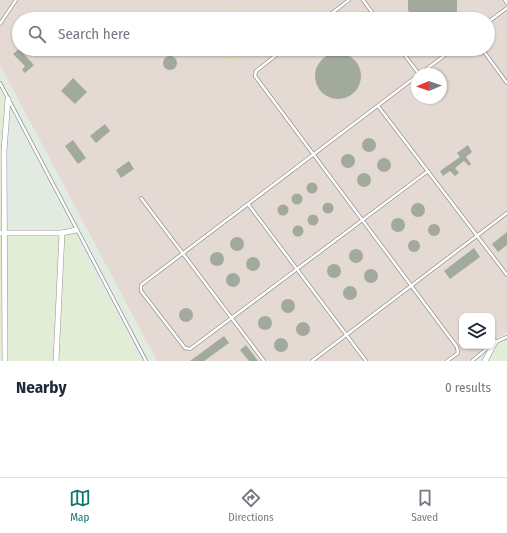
<!DOCTYPE html>
<html lang="en">
<head>
<meta charset="utf-8">
<style>
	:root { --surface:#fff; --page:#f6f6f7; --text:#1f2937; --muted:#747a83; --line:#e0e1e3; --accent:#0f766e }
	body { margin:0; font-family:"Fira Sans Condensed",sans-serif; background:var(--page); color:var(--text) }
	.controls { position:absolute; right:12px; bottom:12px; display:grid; overflow:hidden; border-radius:8px; box-shadow:0 1px 3px #0004 }
	.controls button { width:36px; height:36px; display:grid; place-items:center; padding:0; border:0; border-bottom:1px solid var(--line); background:var(--surface); color:var(--text); font:20px sans-serif }
	.compass { position:absolute; left:411px; top:68px; width:36px; height:36px; border-radius:50%; background:var(--surface); box-shadow:0 1px 3px #0004; rotate:268deg }
	.list { margin:0; padding:0; list-style:none }
	h2 { display:flex; justify-content:space-between; align-items:center; height:52px; margin:0; padding:0 16px; font-size:17px }
	h2 small { font-size:13px; font-weight:400; color:var(--muted) }
	.icon { flex:none; width:22px; height:22px; fill:none; stroke:currentColor; stroke-width:2; stroke-linecap:round; stroke-linejoin:round }
	.map { position:relative; flex:none; width:507px; height:361px; overflow:hidden }
	.search { position:absolute; background:var(--surface); box-shadow:0 1px 3px #0004; left:12px; right:12px; top:12px; height:44px; display:flex; align-items:center; gap:10px; box-sizing:border-box; padding:0 14px; border-radius:22px; color:var(--muted); font-size:15px }
	.sheet { height:116px; background:var(--surface) }
	nav { display:flex; justify-content:space-around; align-items:center; box-sizing:border-box; height:56px; border-top:1px solid var(--line); background:var(--surface); font-size:11px; color:var(--muted) }
	nav a { display:grid; justify-items:center; gap:2px }
	nav .on { color:var(--accent) }
	.map>svg:first-child { display:block }
	.industrial { fill:#e4dad3; fill-rule:evenodd }
	.military { fill:#e1edd5 }
	.building { fill:#a2a99d }
	.lines { fill:none; stroke-linecap:round; stroke-linejoin:round }
	.lane-casing { stroke:#959595; stroke-width:4 }
	.street-casing { stroke:#959595; stroke-width:6 }
	.path { stroke:#c7ec72; stroke-width:1; stroke-dasharray:2 2; stroke-linecap:butt }
	.lane { stroke:#fff; stroke-width:2.5 }
	.street { stroke:#fff; stroke-width:5 }
</style>
</head>
<body>
<div class="map">
<svg width="507" height="361" viewBox="0 0 507 361">
	<rect width="100%" height="100%" fill="#e2ebe1"/>
	<path class="industrial" d="M0,0H507V332L492,343V316H462V346H488L468,361H157L0,65ZM19,19H488V49H19ZM417,74H441V98H417Z"/>
	<g class="military">
		<polygon points="0,90 5,98 3,228 69,227 140,361 0,361"/>
		<polygon points="507,343 507,361 481,361 498,345"/>
	</g>
	<g class="building">
		<polygon points="408,0 457,0 457,11 453,19 413,19 408,10"/>
		<polygon points="19,49 34,65 25,73 22,70 25,66 13,54"/>
		<circle cx="338" cy="76" r="23"/>
		<circle cx="170" cy="63" r="7"/>
		<polygon points="73,78 87,92 75,104 61,91"/>
		<polygon points="105,124 110,131 96,143 90,136"/>
		<circle cx="369" cy="145" r="7"/>
		<polygon points="73,140 86,158 78,164 65,146"/>
		<polygon points="468,145 472,152 466,157 471,164 469,166 464,161 455,168 459,173 455,176 450,171 443,176 440,171 460,157 457,153"/>
		<circle cx="348" cy="161" r="7"/>
		<circle cx="384" cy="165" r="7"/>
		<polygon points="129,161 134,169 121,178 116,170"/>
		<circle cx="364" cy="180" r="7"/>
		<circle cx="312" cy="188" r="5.5"/>
		<circle cx="297" cy="199" r="5.5"/>
		<circle cx="328" cy="208" r="5.5"/>
		<circle cx="418" cy="210" r="7"/>
		<circle cx="283" cy="210" r="5.5"/>
		<circle cx="313" cy="220" r="5.5"/>
		<circle cx="398" cy="225" r="7"/>
		<circle cx="434" cy="230" r="6"/>
		<circle cx="298" cy="231" r="5.5"/>
		<polygon points="507,232 507,245 498,252 492,244"/>
		<circle cx="237" cy="244" r="7"/>
		<circle cx="414" cy="246" r="6"/>
		<polygon points="474,248 480,257 450,279 444,271"/>
		<circle cx="356" cy="256" r="7"/>
		<circle cx="217" cy="259" r="7"/>
		<circle cx="253" cy="264" r="7"/>
		<circle cx="334" cy="271" r="7"/>
		<circle cx="371" cy="276" r="7"/>
		<circle cx="233" cy="280" r="7"/>
		<circle cx="350" cy="293" r="7"/>
		<circle cx="288" cy="306" r="7"/>
		<circle cx="186" cy="315" r="7"/>
		<circle cx="265" cy="323" r="7"/>
		<circle cx="303" cy="329" r="7"/>
		<polygon points="224,336 229,343 204,361 190,361"/>
		<circle cx="281" cy="345" r="7"/>
		<polygon points="246,345 258,361 249,361 240,350"/>
	</g>
	<g class="lines">
		<defs>
			<g id="lane">
				<polyline points="363,0 377,19"/>
				<polyline points="505,0 507,3"/>
				<polyline points="324,19 349,0"/>
				<polyline points="488,22 507,8"/>
				<polyline points="0,24 16,0"/>
				<polyline points="284,49 256,71 255,76 457,347 458,353 447,361"/>
				<polyline points="400,49 419,74"/>
				<polyline points="482,49 507,83"/>
				<polyline points="420,74 453,49"/>
				<polyline points="417,76 141,285 141,291 185,348 190,349 428,171"/>
				<polyline points="0,83 146,361"/>
				<polyline points="378,106 507,275"/>
				<polyline points="141,198 264,361"/>
				<polyline points="248,204 366,361"/>
				<polyline points="496,342 507,337"/>
				<polyline points="312,361 507,213"/>
				<polyline points="472,361 490,346"/>
			</g>
			<g id="street">
				<polyline points="0,233 62,233 76,230"/>
				<polyline points="5,361 4,151 8,99"/>
				<polyline points="56,361 62,233"/>
				<polyline points="485,361 495,342"/>
			</g>
		</defs>
		<use href="#lane" class="lane-casing"/>
		<use href="#street" class="street-casing"/>
		<g class="path">
			<polyline points="226,19 230,0"/>
			<polyline points="298,19 329,0"/>
			<path d="M220,49L225,58C237,60 243,55 252,49"/>
		</g>
		<use href="#lane" class="lane"/>
		<use href="#street" class="street"/>
	</g>
</svg>
<div class="controls">
<button><svg class="icon" aria-label="layers" viewBox="0 0 24 24"><path d="M12 4l9 5-9 5-9-5zM3 14l9 5 9-5"/></svg></button>
</div>
<svg class="compass" viewBox="-18 -18 36 36"><path d="M0-13l5 13h-10z" fill="#e53935"/><path d="M0 13l5-13h-10z" fill="#747a83"/></svg>
<div class="search"><svg class="icon" aria-label="search" viewBox="0 0 24 24"><circle cx="10" cy="10" r="6"/><path d="M15 15l6 6"/></svg>Search here</div>
</div>
<section class="sheet">
<h2>Nearby<small>0 results</small></h2>
<ul class="list">
</ul>
</section>
<nav>
<a class="on"><svg class="icon" aria-label="map" viewBox="0 0 24 24"><path d="M3 6l6-2 6 2 6-2v14l-6 2-6-2-6 2zM9 4v14M15 6v14"/></svg>Map</a>
<a><svg class="icon" aria-label="directions" viewBox="0 0 24 24"><path d="M12 3l9 9-9 9-9-9zM9 14v-3h6M13 9l2 2-2 2"/></svg>Directions</a>
<a><svg class="icon" aria-label="saved" viewBox="0 0 24 24"><path d="M7 4h10v16l-5-4-5 4z"/></svg>Saved</a>
</nav>
</body>
</html>
